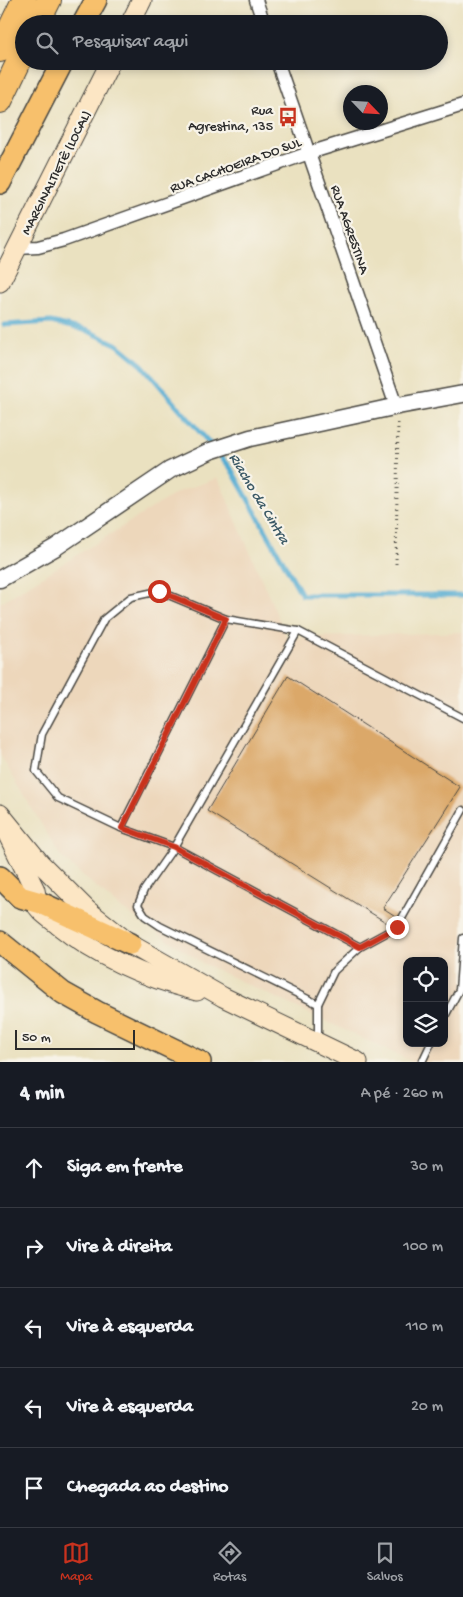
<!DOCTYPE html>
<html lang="pt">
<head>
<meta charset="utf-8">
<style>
	:root { --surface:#171b24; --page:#242831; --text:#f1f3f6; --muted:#9ea1a6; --line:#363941; --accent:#c8321e }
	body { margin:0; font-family:"Gochi Hand",sans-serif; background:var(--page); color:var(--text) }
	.controls { position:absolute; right:15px; bottom:15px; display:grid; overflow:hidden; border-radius:10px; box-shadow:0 2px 8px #0003 }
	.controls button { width:45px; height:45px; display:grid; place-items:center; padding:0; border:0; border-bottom:1px solid var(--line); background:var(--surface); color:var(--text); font:25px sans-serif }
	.compass { position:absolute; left:343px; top:85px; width:45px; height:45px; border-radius:50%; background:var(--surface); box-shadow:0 2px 8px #0003; rotate:115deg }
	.scale { position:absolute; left:15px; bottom:12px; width:120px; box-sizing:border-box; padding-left:5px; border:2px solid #2b2b2b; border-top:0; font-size:14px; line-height:18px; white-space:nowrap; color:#2b2b2b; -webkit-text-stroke:4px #f7f3e8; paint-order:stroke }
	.stop { position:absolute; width:15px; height:15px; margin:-11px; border:4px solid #c8321e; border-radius:50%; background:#fff }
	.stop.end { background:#c8321e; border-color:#fff; box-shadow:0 1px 5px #0008 }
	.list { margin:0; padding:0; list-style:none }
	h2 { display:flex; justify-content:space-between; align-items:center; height:65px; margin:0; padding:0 20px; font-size:21px }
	h2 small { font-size:16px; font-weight:400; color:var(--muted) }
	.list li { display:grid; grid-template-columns:32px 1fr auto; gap:15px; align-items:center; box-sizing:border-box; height:80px; padding:0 20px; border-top:1px solid var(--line) }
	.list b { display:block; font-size:19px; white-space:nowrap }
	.list em { font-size:16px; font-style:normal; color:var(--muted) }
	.icon { flex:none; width:28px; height:28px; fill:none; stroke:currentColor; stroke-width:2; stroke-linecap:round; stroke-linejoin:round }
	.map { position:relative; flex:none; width:463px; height:1062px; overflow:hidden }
	.search { position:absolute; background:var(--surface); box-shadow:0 2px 8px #0003; left:15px; right:15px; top:15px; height:55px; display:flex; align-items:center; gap:12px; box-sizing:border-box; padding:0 18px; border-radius:28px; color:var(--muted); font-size:19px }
	.sheet { height:465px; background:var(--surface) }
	nav { display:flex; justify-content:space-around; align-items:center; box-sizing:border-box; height:70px; border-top:1px solid var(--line); background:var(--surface); font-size:14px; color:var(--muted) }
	nav a { display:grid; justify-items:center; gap:2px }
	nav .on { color:var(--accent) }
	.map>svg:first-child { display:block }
	.built { fill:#edd7bb; fill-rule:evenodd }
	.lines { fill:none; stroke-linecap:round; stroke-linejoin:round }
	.stream { stroke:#55acd2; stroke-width:5 }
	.building { fill:#dba869 }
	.service-casing { stroke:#484641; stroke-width:9 }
	.minor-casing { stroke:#484641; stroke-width:15 }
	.tertiary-casing { stroke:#484641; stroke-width:19 }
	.secondary-casing { stroke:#484641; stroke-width:21 }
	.trunk-casing { stroke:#484641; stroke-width:24 }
	.motorway-casing { stroke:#484641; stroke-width:26 }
	.path { stroke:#484641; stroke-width:3; stroke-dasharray:1 4; stroke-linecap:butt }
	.service { stroke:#fff; stroke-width:6 }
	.minor { stroke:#fff; stroke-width:12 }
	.tertiary { stroke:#fff; stroke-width:16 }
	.secondary { stroke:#fce6c4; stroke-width:19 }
	.trunk { stroke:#f7c06c; stroke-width:21 }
	.motorway { stroke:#f7c06c; stroke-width:24 }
	.route { stroke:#c8321e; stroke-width:6 }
	.labels { text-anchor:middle; stroke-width:4.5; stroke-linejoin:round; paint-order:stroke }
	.poi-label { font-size:14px; fill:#2b2b2b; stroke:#f7f3e8; text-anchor:end }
	.street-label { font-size:14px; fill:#2b2b2b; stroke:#f7f3e8 }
	.water-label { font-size:15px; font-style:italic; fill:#3a5865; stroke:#f7f3e8 }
</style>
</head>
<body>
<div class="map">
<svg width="463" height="1062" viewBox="0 0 463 1062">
	<rect width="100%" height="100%" fill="#f7f3e8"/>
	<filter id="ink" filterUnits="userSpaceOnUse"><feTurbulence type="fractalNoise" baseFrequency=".02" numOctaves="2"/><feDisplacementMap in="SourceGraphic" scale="10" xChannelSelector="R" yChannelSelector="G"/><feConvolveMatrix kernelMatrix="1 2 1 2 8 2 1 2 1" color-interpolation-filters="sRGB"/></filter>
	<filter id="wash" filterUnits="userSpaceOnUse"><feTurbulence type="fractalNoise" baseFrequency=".0096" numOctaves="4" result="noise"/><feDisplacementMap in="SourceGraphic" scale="20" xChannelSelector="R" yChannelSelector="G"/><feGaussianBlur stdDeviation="1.12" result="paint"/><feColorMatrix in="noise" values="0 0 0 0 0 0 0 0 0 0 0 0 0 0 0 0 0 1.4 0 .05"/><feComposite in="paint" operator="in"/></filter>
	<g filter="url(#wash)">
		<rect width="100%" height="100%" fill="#eae1c0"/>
		<path class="built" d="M218,478L287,638L463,632V1062H413L204,964L118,906L61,857L0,755V603L178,492ZM407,961H444V1043H407Z"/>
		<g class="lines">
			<polyline class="stream" points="4,325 51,322 88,331 118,345 142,365 230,467 302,595 463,595"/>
		</g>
		<g id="blocks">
			<polygon class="building" points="288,676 460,787 383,908 397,917 392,926 207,811"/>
		</g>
	</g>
	<g filter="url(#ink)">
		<use href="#blocks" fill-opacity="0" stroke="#484641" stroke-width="1"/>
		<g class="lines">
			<defs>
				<g id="service">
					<polyline points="298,631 174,847 144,890 138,905 145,916 160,926 318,1004"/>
					<polyline points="121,828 226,619"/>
					<polyline points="360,947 174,847 121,828 58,798 36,771 42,734 104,619 131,597 159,591 226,619 298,631 463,718"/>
					<polyline points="444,1018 459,990 463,938"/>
					<polyline points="318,1039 318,1004 334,971 360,947 397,927 463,810"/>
					<polyline points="422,1062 431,1043"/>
				</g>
				<g id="minor">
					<polyline points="256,0 264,24"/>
					<polyline points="277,61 396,406"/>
					<polyline points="17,248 38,247 64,240 309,153 463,105"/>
				</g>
				<polyline id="tertiary" points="0,579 56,547 170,470 210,451 250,438 398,406 463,394"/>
				<g id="secondary">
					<polyline points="130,24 142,0"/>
					<polyline points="0,282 111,61"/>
					<polyline points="0,814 40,863 87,910 130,944 223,997 358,1062"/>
					<path d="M8,835L35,890L36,895L34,901C39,912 49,917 58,925C99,958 147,978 197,991"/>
				</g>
				<g id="trunk">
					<polyline points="83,24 96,0"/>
					<polyline points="0,183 63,61"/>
					<polyline points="0,877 20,897 41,903 130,944"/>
					<polyline points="0,942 63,993 97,1012 200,1062"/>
				</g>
				<g id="motorway">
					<polyline points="37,24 49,0"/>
					<polyline points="0,50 24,0"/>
					<polyline points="0,101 24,51"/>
				</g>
			</defs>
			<use href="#service" class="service-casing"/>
			<use href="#minor" class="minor-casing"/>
			<use href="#tertiary" class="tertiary-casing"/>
			<use href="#secondary" class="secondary-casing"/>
			<use href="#trunk" class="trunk-casing"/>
			<use href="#motorway" class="motorway-casing"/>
			<polyline class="path" points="396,564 398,421"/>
			<use href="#service" class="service"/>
			<use href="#minor" class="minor"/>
			<use href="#tertiary" class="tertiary"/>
			<use href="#secondary" class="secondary"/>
			<use href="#trunk" class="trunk"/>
			<use href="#motorway" class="motorway"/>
		</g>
	</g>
	<g class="lines" filter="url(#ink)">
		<polyline class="route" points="159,591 226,619 122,828 174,847 360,947 397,927"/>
	</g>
	<defs>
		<symbol id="bus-bare" viewBox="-9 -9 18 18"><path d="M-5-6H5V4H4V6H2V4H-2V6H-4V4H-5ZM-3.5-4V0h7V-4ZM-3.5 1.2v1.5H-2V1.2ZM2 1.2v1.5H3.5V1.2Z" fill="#c8321e" stroke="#f7f3e8" stroke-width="2.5" paint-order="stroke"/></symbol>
	</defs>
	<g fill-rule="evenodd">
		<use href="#bus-bare" x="274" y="103" width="28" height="28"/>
	</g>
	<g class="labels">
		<g class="poi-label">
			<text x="273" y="114">Rua<tspan x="273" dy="16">Agrestina, 135</tspan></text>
		</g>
		<g class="street-label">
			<text transform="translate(235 164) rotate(-20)" y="5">RUA CACHOEIRA DO SUL</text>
			<text transform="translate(55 172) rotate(-63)" y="5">MARGINALTIETÊ (LOCAL)</text>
			<text transform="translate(351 229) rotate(71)" y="5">RUA AGRESTINA</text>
		</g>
		<g class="water-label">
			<text transform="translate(260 498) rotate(59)" y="5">Riacho da Cintra</text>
		</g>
	</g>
</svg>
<div class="controls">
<button><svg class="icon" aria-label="locate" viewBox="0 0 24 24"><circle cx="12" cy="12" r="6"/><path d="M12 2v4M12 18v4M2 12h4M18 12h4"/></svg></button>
<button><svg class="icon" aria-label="layers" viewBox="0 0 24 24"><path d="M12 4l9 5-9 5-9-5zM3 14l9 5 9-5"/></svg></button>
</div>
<svg class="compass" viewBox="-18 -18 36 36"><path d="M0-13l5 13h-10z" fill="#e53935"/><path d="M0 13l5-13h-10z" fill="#9ea1a6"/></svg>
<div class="scale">50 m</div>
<div class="stop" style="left:159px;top:591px"></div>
<div class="stop end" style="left:397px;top:927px"></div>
<div class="search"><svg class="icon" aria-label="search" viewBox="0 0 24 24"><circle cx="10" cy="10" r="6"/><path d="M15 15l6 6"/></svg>Pesquisar aqui</div>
</div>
<section class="sheet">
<h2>4 min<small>A pé · 260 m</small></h2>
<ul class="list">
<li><svg class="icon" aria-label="ahead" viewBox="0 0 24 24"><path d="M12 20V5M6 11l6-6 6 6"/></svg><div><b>Siga em frente</b></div><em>30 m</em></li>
<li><svg class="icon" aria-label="right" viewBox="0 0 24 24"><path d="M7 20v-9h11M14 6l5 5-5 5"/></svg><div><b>Vire à direita</b></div><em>100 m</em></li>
<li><svg class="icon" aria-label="left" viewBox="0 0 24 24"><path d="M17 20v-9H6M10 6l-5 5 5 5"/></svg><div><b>Vire à esquerda</b></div><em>110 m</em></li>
<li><svg class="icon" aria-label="left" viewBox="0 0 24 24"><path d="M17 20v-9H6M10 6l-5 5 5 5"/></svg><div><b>Vire à esquerda</b></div><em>20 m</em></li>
<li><svg class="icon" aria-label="arrive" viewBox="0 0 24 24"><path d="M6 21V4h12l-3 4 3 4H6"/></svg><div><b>Chegada ao destino</b></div></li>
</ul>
</section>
<nav>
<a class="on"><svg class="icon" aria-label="map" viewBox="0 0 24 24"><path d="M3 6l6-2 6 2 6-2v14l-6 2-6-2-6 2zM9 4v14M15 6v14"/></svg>Mapa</a>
<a><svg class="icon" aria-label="directions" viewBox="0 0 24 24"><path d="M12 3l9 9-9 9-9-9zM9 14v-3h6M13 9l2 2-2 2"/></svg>Rotas</a>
<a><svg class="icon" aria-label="saved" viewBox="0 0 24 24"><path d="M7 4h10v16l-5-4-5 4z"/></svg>Salvos</a>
</nav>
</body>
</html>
